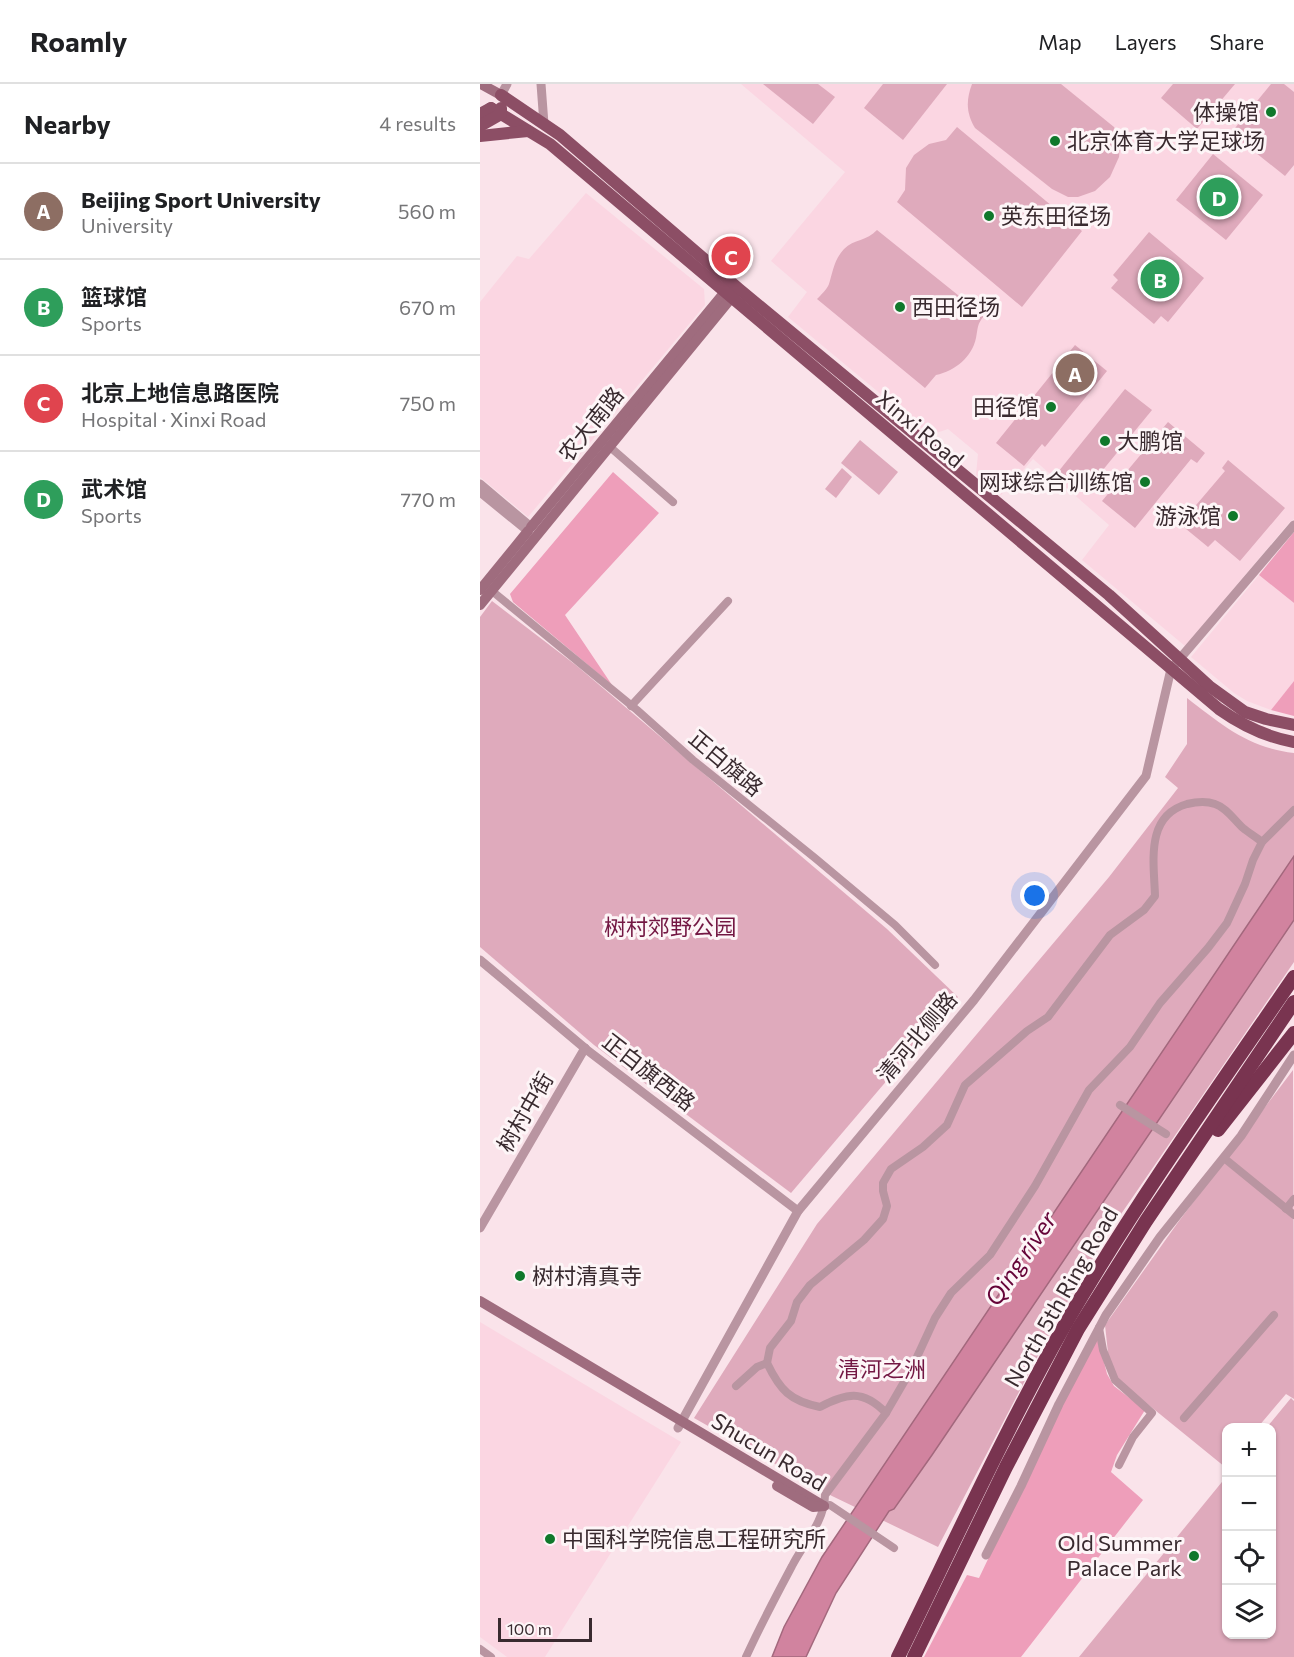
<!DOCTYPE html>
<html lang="en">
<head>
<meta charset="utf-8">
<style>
	:root { --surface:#fff; --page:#f6f6f6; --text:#202124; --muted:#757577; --line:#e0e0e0; --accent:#0f766e }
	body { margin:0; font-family:Commissioner,"Noto Sans SC",sans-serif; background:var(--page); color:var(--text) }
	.controls { position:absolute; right:18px; bottom:18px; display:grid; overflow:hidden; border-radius:12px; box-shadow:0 2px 4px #0004 }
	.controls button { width:54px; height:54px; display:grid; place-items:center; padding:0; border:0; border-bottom:2px solid var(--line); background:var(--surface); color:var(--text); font:30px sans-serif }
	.scale { position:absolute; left:18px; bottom:15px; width:94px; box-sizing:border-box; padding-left:6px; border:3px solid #392a2f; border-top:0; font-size:16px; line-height:21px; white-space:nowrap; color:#392a2f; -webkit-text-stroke:4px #fdf5f7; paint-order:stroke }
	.you { position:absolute; left:555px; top:812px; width:21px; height:21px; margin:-15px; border:4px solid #fff; border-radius:50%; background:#1a73e8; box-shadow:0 0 0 9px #1a73e833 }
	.badge { display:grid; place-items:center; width:39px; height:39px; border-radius:50%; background:var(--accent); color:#fff; font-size:20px; font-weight:700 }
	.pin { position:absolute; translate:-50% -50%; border:3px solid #fff; box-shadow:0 2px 6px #0006 }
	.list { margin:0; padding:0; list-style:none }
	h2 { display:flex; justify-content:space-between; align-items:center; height:78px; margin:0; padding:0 24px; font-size:26px }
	h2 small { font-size:20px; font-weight:400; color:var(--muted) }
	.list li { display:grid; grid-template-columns:39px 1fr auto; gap:18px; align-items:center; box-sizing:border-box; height:96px; padding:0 24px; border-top:2px solid var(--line) }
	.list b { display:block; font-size:22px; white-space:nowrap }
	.list p { margin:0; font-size:20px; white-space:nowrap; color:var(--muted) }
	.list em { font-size:20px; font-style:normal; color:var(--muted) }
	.icon { flex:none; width:33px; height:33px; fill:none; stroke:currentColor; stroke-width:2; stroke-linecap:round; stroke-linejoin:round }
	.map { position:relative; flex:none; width:814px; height:1573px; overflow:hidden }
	header { display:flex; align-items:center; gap:36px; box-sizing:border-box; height:84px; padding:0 30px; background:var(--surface); border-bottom:2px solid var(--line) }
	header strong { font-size:28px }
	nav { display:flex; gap:33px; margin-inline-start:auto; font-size:21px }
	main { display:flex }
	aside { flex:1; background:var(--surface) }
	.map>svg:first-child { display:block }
	.built { fill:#fbd6e2 }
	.green { fill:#dfaabc }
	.forest { fill:#ee9eba }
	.water { fill:#d1839f; stroke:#a3687d; stroke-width:1.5 }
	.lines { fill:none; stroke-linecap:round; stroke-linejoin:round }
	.minor { stroke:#b995a1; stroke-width:8 }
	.tertiary { stroke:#b995a1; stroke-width:9 }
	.secondary { stroke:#9f6c7e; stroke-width:10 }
	.primary { stroke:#8c4e65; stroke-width:12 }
	.motorway { stroke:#793450; stroke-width:14 }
	.poi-dot { fill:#10782b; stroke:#fdf5f7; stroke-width:2 }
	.labels { text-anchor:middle; stroke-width:6; stroke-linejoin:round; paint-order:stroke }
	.poi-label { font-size:22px; fill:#392a2f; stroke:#fdf5f7; text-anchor:start }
	.street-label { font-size:22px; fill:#392a2f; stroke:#fdf5f7 }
	.park-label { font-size:22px; fill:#731743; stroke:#fdf5f7 }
	.water-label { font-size:24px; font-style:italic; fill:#650438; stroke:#fdf5f7 }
</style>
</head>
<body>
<header>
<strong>Roamly</strong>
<nav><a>Map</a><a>Layers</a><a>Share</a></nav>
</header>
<main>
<aside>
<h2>Nearby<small>4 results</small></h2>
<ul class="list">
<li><span class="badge" style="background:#8d6e63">A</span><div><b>Beijing Sport University</b><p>University</p></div><em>560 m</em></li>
<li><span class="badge" style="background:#2e9e5b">B</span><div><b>篮球馆</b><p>Sports</p></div><em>670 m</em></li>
<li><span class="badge" style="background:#e0444e">C</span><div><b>北京上地信息路医院</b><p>Hospital · Xinxi Road</p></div><em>750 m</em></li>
<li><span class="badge" style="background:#2e9e5b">D</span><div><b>武术馆</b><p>Sports</p></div><em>770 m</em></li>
</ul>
</aside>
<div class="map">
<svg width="814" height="1573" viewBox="0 0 814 1573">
	<rect width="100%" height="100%" fill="#fae3ea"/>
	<g class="built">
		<polygon points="261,0 814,0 814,435 810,438 705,562 602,476 629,441 553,375 521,411 496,391 498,370 468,345 450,351 308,233 327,208 291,177 365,88"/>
		<polygon points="106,109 224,205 225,221 48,433 0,393 0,218 37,172 49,175"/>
		<polygon points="779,491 814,519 814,597 791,626 767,617 754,609 711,573"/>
		<polygon points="0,1238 201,1358 65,1573 27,1573 0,1553"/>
	</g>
	<g class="green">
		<polygon points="283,0 338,0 355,13 333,40"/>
		<polygon points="403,0 467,0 423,56 384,24"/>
		<path d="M492,0H581L634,43L639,52L640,63L639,73L630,93L615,107L598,113H588L572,105L495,44C486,29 486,16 492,0Z"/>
		<polygon points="693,0 755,0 717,45 681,14"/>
		<polygon points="791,0 804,0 814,8 814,81 805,92 751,49"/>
		<polygon points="477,43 602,147 542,223 417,118 425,106 426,84 434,71 449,60 466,56"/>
		<polygon points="733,70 783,111 746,156 696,116"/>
		<path d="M397,146L504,232C497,240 498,244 496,254C492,273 475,287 456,291L445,304L337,215C341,211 347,205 349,200C353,187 354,176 364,165C374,155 387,157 397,146Z"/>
		<polygon points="669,148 724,194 688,238 681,232 674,240 631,204 638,196 633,191"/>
		<polygon points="595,261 627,287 565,363 562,360 544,382 516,359"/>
		<polygon points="645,305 672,326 604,409 578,388"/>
		<polygon points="688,338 725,369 717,379 711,375 655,444 622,417"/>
		<polygon points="380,356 418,388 399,411 361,379"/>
		<polygon points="748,376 805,424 760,477 735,456 728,463 700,440 745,387 742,384"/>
		<polygon points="362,384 372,393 356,414 345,405"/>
		<polygon points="12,517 97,582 407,845 478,913 311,1109 114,961 0,863 0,533"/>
		<path d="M707,614C742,641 769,664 814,669V878L626,1152L575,1239L458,1463L352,1412L214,1334L337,1140L629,793L698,704L685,693L707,660Z"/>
		<polygon points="813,986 814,1315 806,1310 778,1343 746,1344 745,1383 638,1296 629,1278 625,1241 699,1137"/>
		<polygon points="811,1314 814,1317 814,1573 599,1573 746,1393 746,1550 792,1550 792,1344 787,1343"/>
	</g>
	<g class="forest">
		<polygon points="133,388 179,429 85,531 132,601 33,518 30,510"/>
		<polygon points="814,448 814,519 779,491"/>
		<polygon points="814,597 814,632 791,626"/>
		<polygon points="618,1254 627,1290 634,1302 665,1326 637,1371 631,1388 663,1416 541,1573 444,1573 487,1491 499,1494 582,1320"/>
	</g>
	<polygon class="water" points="814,772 814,836 452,1371 414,1425 409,1427 356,1509 326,1573 292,1573 304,1543 342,1473"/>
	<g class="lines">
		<g class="minor">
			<polyline points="130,363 193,418"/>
			<polyline points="12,507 157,626 213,676 335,774 415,841 455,881"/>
			<polyline points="151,622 248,517"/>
			<polyline points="640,1021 686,1050"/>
			<polyline points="744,1074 814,1131"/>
			<polyline points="806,1125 814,1115"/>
			<polyline points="619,1244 623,1266 635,1296 672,1329 653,1353 639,1381"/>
			<path d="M287,1279L290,1264L311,1237L317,1218L330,1201L384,1156L403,1135L407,1122L403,1107V1099L411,1085L443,1063L467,1041L485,1001L547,947L568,933L630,851L664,826L675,812C674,778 665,732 707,720C715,718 727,717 735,720C747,724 754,736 763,744C769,749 776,753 782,758"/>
			<path d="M256,1302L277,1283L287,1279C300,1306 310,1317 340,1323C366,1309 383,1305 406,1329"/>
			<polyline points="704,1334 794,1231"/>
			<polyline points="344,1422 350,1421 414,1464"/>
			<polyline points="0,1565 11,1573"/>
			<path d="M266,1573C280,1542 296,1512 312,1482C323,1460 345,1437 345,1411L406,1329L431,1286L455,1234L471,1209L510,1171L555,1102L609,1006L650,963L680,919L728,864L747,839L765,800L773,776L782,758L814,726"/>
		</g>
		<g class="tertiary">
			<polyline points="61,0 64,40"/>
			<polyline points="21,11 27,0"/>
			<polyline points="0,400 51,443 48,447 0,408"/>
			<polyline points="0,876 107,966 318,1127"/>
			<polyline points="0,1144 105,964"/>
			<polyline points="198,1344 318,1127 494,916 666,692 691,585 814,441"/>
			<polyline points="506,1471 541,1402 579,1320 626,1231 680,1153 761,1052 814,971"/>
		</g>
		<g class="secondary">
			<polyline points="1,0 21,11"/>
			<polyline points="51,443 249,203"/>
			<polyline points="0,506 48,447"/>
			<polyline points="0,521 257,207"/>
			<polyline points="0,1217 344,1422"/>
			<polyline points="297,1402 333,1423 344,1422"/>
		</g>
		<g class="primary">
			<polyline points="21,11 80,51 259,205 629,511 729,602 765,628 786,635 814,641"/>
			<path d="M11,24L70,60L739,625C763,642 786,653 814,658"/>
			<polyline points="0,30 11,24"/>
			<polyline points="0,42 21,30 21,24"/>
			<polyline points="0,52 48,47"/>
		</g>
		<g class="motorway">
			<polyline points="738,1046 814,949"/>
			<path d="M418,1573C473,1461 525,1346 587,1237C656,1119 736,1006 814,893"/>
			<polyline points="434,1573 526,1383 598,1245 666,1137 814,918"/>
		</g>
	</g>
	<g class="poi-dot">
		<circle cx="791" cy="28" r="6"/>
		<circle cx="575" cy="57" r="6"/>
		<circle cx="509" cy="132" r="6"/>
		<circle cx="420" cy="223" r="6"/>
		<circle cx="571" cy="323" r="6"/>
		<circle cx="625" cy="357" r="6"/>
		<circle cx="665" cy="398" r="6"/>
		<circle cx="753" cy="432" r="6"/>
		<circle cx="40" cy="1192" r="6"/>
		<circle cx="70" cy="1455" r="6"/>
		<circle cx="714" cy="1472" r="6"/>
	</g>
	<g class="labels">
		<g class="poi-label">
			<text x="779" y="36" text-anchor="end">体操馆</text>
			<text x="587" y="65">北京体育大学足球场</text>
			<text x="521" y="140">英东田径场</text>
			<text x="432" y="231">西田径场</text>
			<text x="559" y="331" text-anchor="end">田径馆</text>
			<text x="637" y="365">大鹏馆</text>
			<text x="653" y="406" text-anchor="end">网球综合训练馆</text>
			<text x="741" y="440" text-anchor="end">游泳馆</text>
			<text x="52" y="1200">树村清真寺</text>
			<text x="82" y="1463">中国科学院信息工程研究所</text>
			<text x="702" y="1467" text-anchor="end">Old Summer<tspan x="702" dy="25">Palace Park</tspan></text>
		</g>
		<g class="street-label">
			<text transform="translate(111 340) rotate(-51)" y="8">农大南路</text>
			<text transform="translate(440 345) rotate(40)" y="8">Xinxi Road</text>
			<text transform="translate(246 679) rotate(40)" y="8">正白旗路</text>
			<text transform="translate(437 953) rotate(-50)" y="8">清河北侧路</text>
			<text transform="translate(169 988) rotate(38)" y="8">正白旗西路</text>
			<text transform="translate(45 1028) rotate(-60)" y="8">树村中街</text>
			<text transform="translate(581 1213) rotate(-60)" y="8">North 5th Ring Road</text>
			<text transform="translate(289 1368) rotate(31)" y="8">Shucun Road</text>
		</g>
		<g class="park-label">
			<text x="190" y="851">树村郊野公园</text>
			<text x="402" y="1293">清河之洲</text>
		</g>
		<g class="water-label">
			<text transform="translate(541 1175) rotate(-56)" y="8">Qing river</text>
		</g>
	</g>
</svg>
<div class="controls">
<button>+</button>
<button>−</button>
<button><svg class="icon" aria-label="locate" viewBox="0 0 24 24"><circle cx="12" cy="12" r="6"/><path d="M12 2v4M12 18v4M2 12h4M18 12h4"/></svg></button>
<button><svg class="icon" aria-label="layers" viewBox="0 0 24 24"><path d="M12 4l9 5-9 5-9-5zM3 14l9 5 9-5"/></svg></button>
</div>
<div class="scale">100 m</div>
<div class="you"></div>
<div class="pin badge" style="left:595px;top:289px;background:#8d6e63">A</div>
<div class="pin badge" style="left:680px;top:195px;background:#2e9e5b">B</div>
<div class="pin badge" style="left:251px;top:172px;background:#e0444e">C</div>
<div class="pin badge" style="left:739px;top:113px;background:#2e9e5b">D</div>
</div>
</main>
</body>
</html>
